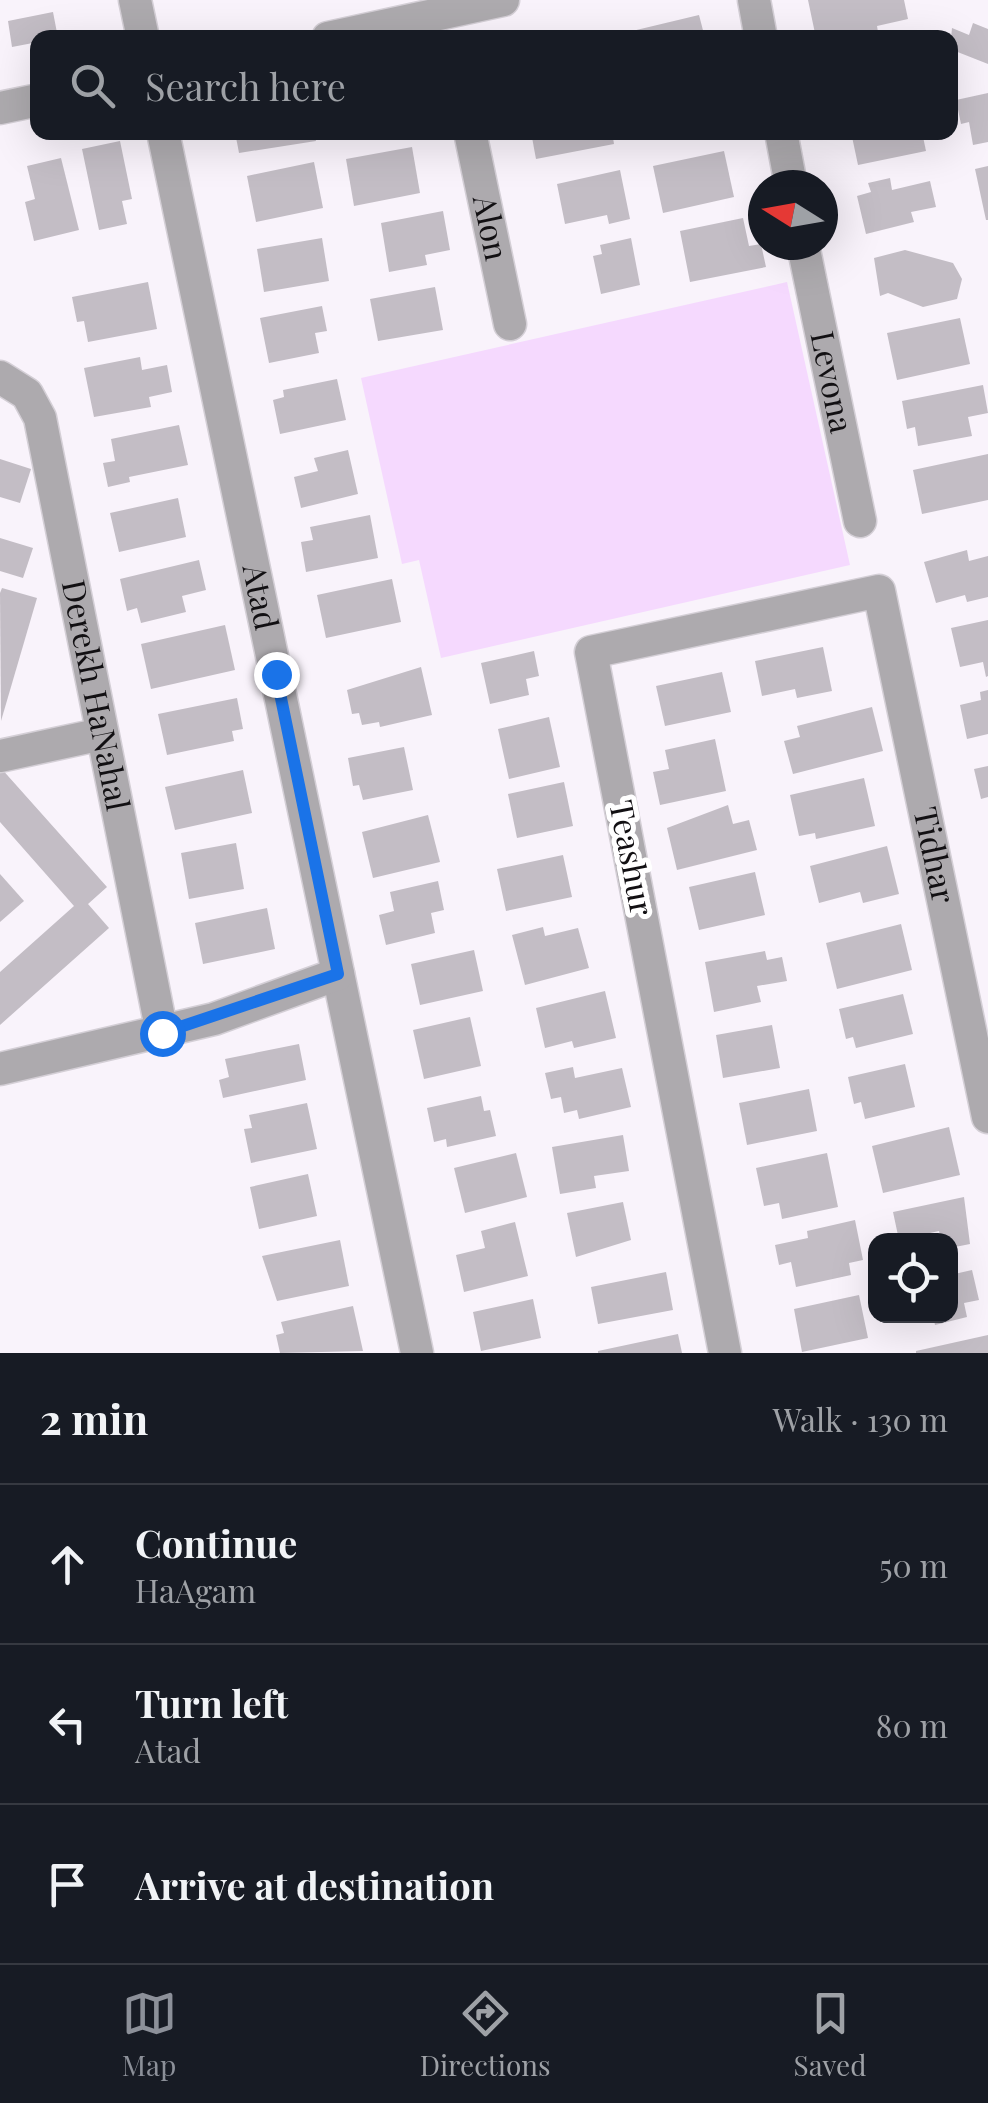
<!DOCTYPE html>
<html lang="en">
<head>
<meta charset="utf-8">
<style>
	:root { --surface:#171b24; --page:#20242c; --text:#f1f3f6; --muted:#9ea1a6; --line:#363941; --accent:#8c9099 }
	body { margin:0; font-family:"Playfair Display",serif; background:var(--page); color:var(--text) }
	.controls { position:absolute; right:30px; bottom:30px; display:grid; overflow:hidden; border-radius:20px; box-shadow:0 10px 40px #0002 }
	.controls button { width:90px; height:90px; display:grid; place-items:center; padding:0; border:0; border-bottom:2px solid var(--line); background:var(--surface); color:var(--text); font:50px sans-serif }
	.compass { position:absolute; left:748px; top:170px; width:90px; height:90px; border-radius:50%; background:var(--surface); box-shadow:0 10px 40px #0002; rotate:281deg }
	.stop { position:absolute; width:30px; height:30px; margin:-22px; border:8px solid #1a73e8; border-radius:50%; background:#fff }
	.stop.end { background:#1a73e8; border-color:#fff; box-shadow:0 2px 10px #0008 }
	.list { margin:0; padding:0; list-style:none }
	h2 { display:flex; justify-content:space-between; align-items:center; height:130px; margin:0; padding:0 40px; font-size:42px }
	h2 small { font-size:32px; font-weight:400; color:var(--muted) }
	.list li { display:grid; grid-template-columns:65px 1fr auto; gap:30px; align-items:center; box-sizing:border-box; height:160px; padding:0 40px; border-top:2px solid var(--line) }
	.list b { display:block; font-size:38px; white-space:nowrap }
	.list p { margin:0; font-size:32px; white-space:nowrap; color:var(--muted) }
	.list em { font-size:32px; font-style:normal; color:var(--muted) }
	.icon { flex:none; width:55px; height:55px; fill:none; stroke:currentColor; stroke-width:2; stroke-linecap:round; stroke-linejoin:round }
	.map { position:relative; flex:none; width:988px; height:1353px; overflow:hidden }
	.search { position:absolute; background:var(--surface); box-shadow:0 10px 40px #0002; left:30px; right:30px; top:30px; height:110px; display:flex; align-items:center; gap:25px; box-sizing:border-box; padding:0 35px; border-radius:20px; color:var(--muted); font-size:38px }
	.sheet { height:610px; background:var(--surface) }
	nav { display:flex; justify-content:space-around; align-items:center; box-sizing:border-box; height:140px; border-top:2px solid var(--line); background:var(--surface); font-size:28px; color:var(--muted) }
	nav a { display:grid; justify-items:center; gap:5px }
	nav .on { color:var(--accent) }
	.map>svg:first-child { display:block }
	.green { fill:#f5d9fe }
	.building { fill:#c3bdc5 }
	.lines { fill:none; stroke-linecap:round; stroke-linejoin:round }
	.minor-casing { stroke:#d4cfd6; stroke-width:35 }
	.minor { stroke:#adaaae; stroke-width:32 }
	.route { stroke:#1a73e8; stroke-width:12 }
	.labels { text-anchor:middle; stroke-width:10; stroke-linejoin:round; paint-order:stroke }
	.street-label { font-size:32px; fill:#121013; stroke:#fff }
</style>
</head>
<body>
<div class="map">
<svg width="988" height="1353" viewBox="0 0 988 1353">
	<rect width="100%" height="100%" fill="#f9f3fb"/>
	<polygon class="green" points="787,282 850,565 441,658 419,560 402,564 361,378"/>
	<g class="building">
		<polygon points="808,0 904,0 908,19 877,26 879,38 816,38"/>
		<polygon points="53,12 58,38 38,38 38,42 12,47 8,21"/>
		<polygon points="699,15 705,38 629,38 628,32"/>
		<polygon points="973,23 988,29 988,64 950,49 952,28 969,35"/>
		<polygon points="988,93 988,142 973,145 969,122 961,124 956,100"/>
		<polygon points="235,132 314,132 316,141 239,153"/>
		<polygon points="531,132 612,132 614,144 536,159"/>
		<polygon points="851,132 922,132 926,151 858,165"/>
		<polygon points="120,141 132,199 122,201 127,224 99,230 82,149"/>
		<polygon points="412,147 420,193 354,206 346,159"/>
		<polygon points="724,151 734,197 663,213 653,166"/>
		<polygon points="61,158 79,230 34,241 25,202 35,199 27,166"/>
		<polygon points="314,162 323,208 256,222 247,176"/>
		<polygon points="988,166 988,220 986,220 975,169"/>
		<polygon points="620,170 630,219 609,224 607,215 565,224 557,184"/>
		<polygon points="890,178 892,190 930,181 936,207 911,212 914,222 866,234 857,196 871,192 868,183"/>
		<polygon points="443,211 450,250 425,255 427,265 389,272 381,223"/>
		<polygon points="743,218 749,246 761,244 766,267 690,282 680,231"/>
		<polygon points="322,238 329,281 264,292 257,249"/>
		<polygon points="631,238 640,285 601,294 593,256 602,254 600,245"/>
		<polygon points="905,250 953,263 962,279 957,299 923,307 888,293 880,296 874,258"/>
		<polygon points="148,282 157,329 88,342 84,321 77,322 72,297"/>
		<polygon points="435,287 443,330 378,341 370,299"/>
		<polygon points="322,306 327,331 315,333 319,353 269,363 260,318"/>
		<polygon points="960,318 970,364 897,380 887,333"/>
		<polygon points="140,357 142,370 167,365 172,392 149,397 151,407 94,417 84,368"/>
		<polygon points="337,379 346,420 280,434 273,400 284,397 283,390"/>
		<polygon points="983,385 988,413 968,417 972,436 918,446 915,427 907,429 902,401"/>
		<polygon points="179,425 188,465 129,477 130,482 108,487 103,463 115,461 111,439"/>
		<polygon points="348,450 358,494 301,508 294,477 318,471 314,458"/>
		<polygon points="988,454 988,500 922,514 913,470"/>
		<polygon points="0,459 31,469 20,503 0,497"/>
		<polygon points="178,498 186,537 119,552 110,513"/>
		<polygon points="370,515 378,558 306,572 301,542 313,540 310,527"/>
		<polygon points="0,538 33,548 23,578 0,571"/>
		<polygon points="967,550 969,561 988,556 988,597 967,602 965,595 936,603 924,562"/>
		<polygon points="199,560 206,590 182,596 186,612 141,623 137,608 127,611 120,579"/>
		<polygon points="392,579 401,622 326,638 317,595"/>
		<polygon points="2,588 37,598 1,721 0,593"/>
		<polygon points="988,620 988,676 986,677 983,662 960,667 951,628"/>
		<polygon points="225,625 235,670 151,689 141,644"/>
		<polygon points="823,647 832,691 797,698 795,689 762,696 755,661"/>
		<polygon points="534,651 539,676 526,679 529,695 490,704 481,663"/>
		<polygon points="421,667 432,715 380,727 379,722 362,725 359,713 352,714 347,690"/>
		<polygon points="722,672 731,712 665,726 656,686"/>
		<polygon points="988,690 988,734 967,739 960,705 981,700 980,692"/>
		<polygon points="237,698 243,729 232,731 234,741 167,755 158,714"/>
		<polygon points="872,707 883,751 793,774 784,741 800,737 797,726"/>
		<polygon points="549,717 560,767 509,779 498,729"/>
		<polygon points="715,739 726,791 660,805 653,772 669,769 665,750"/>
		<polygon points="404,747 413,790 363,800 359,785 353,786 348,758"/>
		<polygon points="988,766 988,797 981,799 974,769"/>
		<polygon points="0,767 107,887 88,904 109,928 0,1025 0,972 74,906 0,822"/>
		<polygon points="243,770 252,813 175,830 165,787"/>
		<polygon points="864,778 875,826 816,839 815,833 799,836 790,795"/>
		<polygon points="564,782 573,826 517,838 508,794"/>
		<polygon points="728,805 733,824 749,820 757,850 677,870 667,828"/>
		<polygon points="428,815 440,862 373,878 362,832"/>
		<polygon points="236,843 244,889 189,899 181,853"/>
		<polygon points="887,846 899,894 863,903 860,892 819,903 810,866"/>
		<polygon points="563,855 572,897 506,911 497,869"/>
		<polygon points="755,872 765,915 699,930 689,887"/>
		<polygon points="0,874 24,901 0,922"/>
		<polygon points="438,881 444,910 431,913 435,933 386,945 379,915 394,911 390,892"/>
		<polygon points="267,908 275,949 203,964 195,923"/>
		<polygon points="901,924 912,970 837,989 826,943"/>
		<polygon points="543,927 545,936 578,928 589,968 525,985 512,935"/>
		<polygon points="474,950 483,991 420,1005 411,964"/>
		<polygon points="765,951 767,960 782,957 787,981 757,986 761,1002 714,1012 705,962"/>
		<polygon points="605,991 616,1038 574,1048 572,1041 545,1048 536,1008"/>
		<polygon points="903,994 913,1034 856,1048 853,1037 846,1039 839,1009"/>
		<polygon points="470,1017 481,1066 424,1079 413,1030"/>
		<polygon points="772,1025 780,1068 723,1078 716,1035"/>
		<polygon points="299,1044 306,1080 223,1098 219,1080 229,1077 225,1059"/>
		<polygon points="905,1064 915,1107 865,1119 861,1102 854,1104 848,1077"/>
		<polygon points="573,1067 575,1078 622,1068 631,1107 579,1119 577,1110 564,1113 561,1097 551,1099 545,1073"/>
		<polygon points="809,1089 817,1131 747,1145 739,1103"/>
		<polygon points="481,1096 484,1111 490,1110 496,1136 447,1147 446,1139 434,1142 427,1108"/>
		<polygon points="307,1103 317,1149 251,1163 244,1129 252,1128 249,1115"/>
		<polygon points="949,1127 960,1175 883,1193 872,1146"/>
		<polygon points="623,1135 629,1171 594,1176 596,1188 560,1194 552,1147"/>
		<polygon points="516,1153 527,1197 465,1213 454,1168"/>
		<polygon points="827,1153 838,1207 782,1219 779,1203 764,1206 756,1168"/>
		<polygon points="308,1174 317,1216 259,1229 250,1187"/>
		<polygon points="964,1197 970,1244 950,1248 950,1240 941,1240 939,1231 899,1240 893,1212"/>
		<polygon points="623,1202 631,1240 576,1257 567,1213"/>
		<polygon points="855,1220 863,1260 849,1263 851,1275 796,1287 791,1262 779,1265 775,1245 808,1238 807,1231"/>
		<polygon points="515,1222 528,1276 464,1292 456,1255 485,1248 481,1231"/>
		<polygon points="340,1240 349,1286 277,1301 262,1256"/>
		<polygon points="972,1270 979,1300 964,1303 967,1317 935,1325 933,1316 950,1316 950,1275"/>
		<polygon points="666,1272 673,1310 598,1324 591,1287"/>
		<polygon points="859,1295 868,1338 802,1352 794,1309"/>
		<polygon points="533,1299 541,1338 481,1351 473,1312"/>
		<polygon points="353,1306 363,1351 280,1353 276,1335 284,1333 281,1322"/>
		<polygon points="678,1334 682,1353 598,1353 598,1351"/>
		<polygon points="988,1335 988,1353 916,1353 916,1351"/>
	</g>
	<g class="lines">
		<defs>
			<g id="minor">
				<polyline points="135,0 143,38"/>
				<polyline points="754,0 761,38"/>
				<polyline points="328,38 503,0"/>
				<polyline points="0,108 38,100"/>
				<path id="s1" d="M163,132L417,1353"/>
				<path id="s2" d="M470,132L510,324"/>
				<polyline points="781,132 791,185"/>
				<path id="s3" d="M803,245L860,521"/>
				<path id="s4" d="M0,377L27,394L40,418L162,1033"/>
				<polyline points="0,756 102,734"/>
				<polyline points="0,1069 214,1019 338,974"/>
				<path id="s5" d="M725,1353L591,652L879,591L988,1117"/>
			</g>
		</defs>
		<use href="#minor" class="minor-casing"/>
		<use href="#minor" class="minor"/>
	</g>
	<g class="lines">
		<polyline class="route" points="162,1033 338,974 276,674"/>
	</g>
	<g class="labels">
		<g class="street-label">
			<text dy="11" stroke="none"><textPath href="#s2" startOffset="98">Alon</textPath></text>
			<text dy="11" stroke="none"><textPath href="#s3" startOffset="140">Levona</textPath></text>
			<text dy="11" stroke="none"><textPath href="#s1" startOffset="475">Atad</textPath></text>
			<text dy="11" stroke="none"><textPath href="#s4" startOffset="342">Derekh HaNahal</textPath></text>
			<text dy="11" stroke="none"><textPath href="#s5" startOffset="1278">Tidhar</textPath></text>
			<text transform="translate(631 858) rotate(79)" y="11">Teashur</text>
		</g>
	</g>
</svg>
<div class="controls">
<button><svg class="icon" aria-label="locate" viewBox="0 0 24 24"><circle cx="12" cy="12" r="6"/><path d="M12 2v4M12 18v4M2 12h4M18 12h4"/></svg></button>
</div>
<svg class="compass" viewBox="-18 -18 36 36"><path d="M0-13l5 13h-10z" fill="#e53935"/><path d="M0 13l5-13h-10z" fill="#9ea1a6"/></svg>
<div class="stop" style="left:162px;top:1033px"></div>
<div class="stop end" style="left:276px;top:674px"></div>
<div class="search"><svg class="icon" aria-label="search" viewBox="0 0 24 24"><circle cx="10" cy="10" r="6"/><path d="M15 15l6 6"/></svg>Search here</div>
</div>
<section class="sheet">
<h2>2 min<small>Walk · 130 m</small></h2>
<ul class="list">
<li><svg class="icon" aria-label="ahead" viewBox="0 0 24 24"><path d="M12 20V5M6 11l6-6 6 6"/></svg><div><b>Continue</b><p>HaAgam</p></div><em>50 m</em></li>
<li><svg class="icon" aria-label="left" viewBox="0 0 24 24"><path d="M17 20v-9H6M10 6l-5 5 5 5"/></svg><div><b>Turn left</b><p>Atad</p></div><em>80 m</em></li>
<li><svg class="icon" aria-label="arrive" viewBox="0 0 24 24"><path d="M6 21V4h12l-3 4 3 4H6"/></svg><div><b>Arrive at destination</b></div></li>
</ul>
</section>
<nav>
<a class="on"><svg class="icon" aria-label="map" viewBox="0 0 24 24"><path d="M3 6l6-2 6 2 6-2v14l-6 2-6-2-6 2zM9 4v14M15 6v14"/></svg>Map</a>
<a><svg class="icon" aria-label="directions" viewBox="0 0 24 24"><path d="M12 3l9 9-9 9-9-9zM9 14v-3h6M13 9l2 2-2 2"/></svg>Directions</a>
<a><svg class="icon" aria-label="saved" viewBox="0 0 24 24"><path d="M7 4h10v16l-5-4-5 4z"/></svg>Saved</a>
</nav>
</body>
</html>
